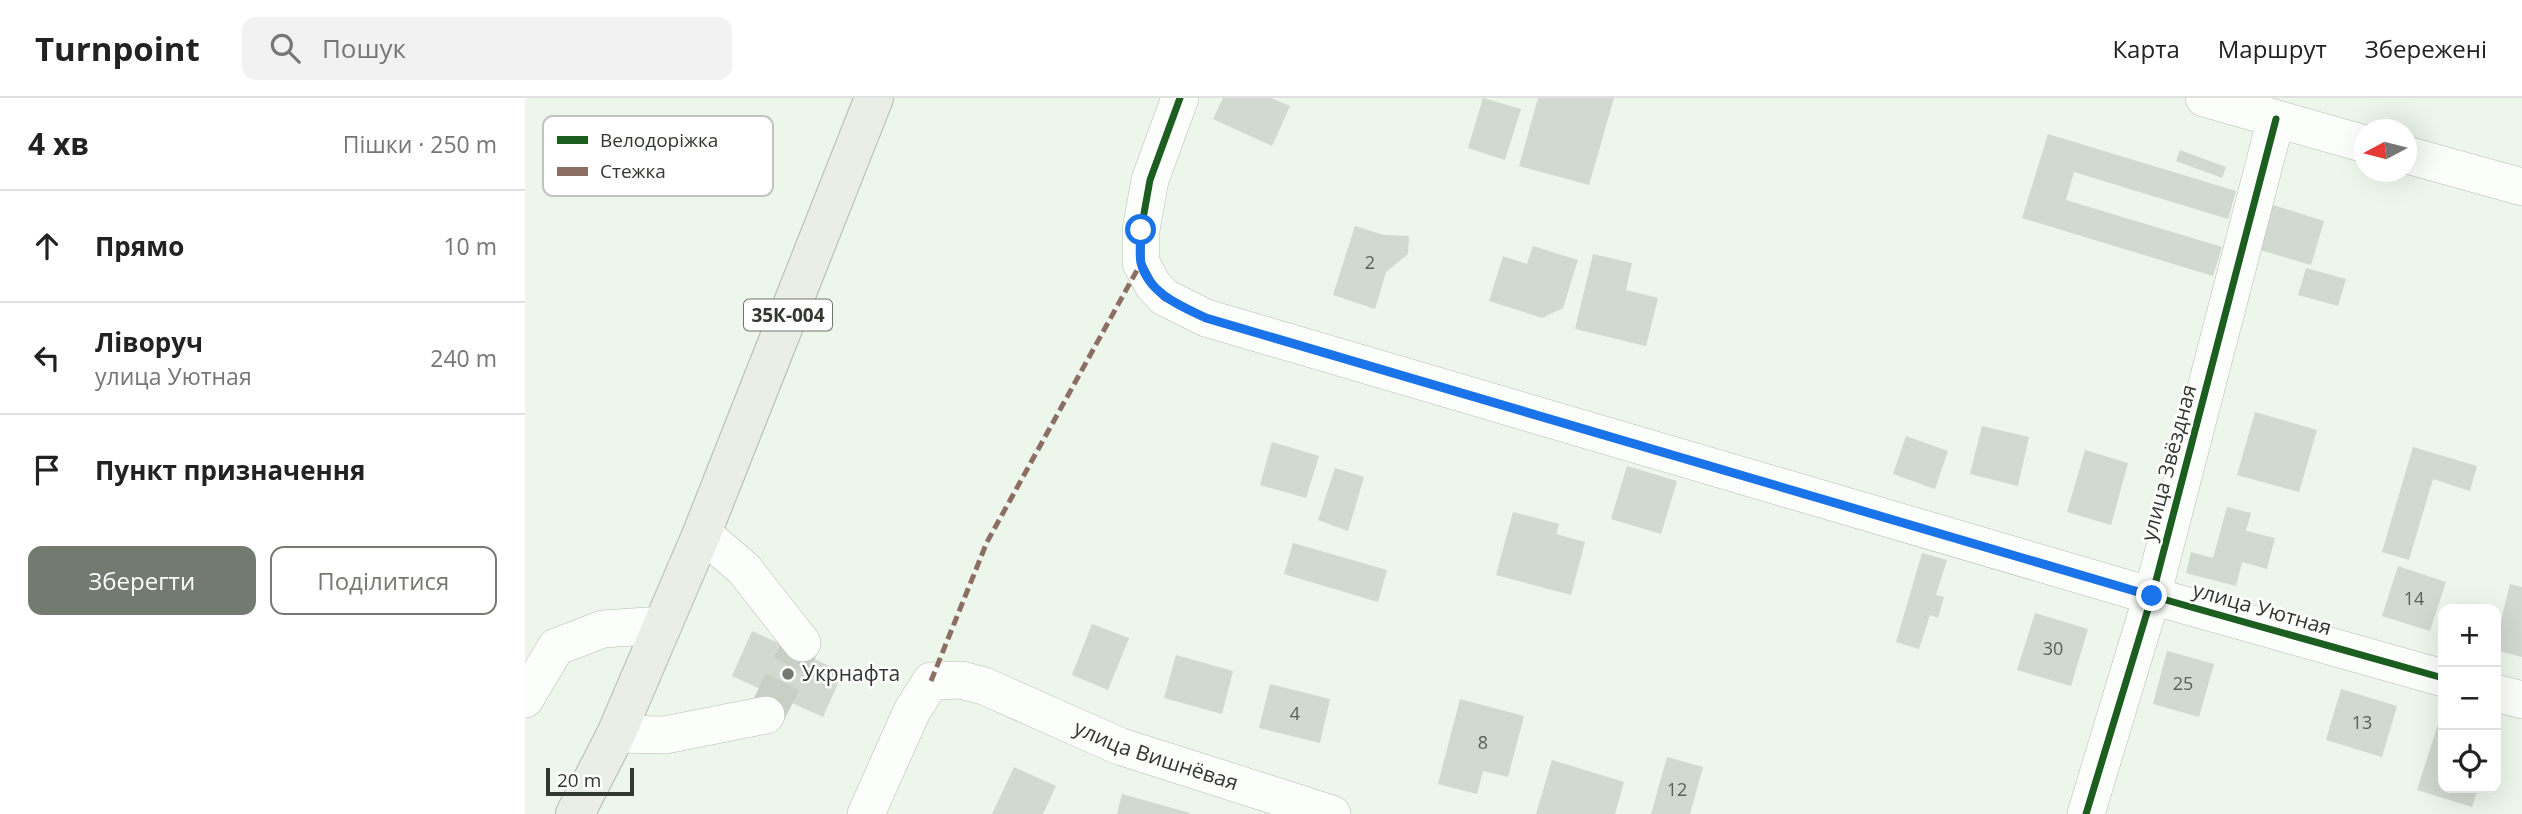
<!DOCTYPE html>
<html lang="uk">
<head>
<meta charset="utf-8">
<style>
	:root { --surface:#fff; --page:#f2f2f2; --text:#222; --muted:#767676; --line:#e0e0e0; --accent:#737a70 }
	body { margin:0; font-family:"Open Sans",sans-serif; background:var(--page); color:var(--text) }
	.controls { position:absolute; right:21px; bottom:21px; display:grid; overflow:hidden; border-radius:14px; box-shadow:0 7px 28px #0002 }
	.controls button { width:63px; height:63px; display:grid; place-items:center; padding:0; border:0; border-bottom:2px solid var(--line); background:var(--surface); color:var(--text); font:35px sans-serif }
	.compass { position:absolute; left:1829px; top:21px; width:63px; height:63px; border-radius:50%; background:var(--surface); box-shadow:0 7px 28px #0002; rotate:263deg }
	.scale { position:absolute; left:21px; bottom:18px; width:88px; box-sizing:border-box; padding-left:7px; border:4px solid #32382f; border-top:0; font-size:19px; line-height:24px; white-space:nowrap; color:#32382f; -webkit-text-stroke:5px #fff; paint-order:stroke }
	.stop { position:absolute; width:21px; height:21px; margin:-16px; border:5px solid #1a73e8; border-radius:50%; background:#fff }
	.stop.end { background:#1a73e8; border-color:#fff; box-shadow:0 2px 7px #0008 }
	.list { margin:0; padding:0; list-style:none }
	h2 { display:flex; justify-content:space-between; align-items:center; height:91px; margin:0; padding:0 28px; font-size:30px }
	h2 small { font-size:23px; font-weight:400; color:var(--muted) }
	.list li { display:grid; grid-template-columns:46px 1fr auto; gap:21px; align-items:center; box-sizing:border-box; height:112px; padding:0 28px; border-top:2px solid var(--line) }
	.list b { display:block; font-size:26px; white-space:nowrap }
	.list p { margin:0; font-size:23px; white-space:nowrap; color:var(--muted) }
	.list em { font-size:23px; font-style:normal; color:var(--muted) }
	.actions { display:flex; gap:14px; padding:21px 28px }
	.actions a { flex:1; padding:16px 0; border:2px solid var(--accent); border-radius:14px; text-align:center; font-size:24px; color:var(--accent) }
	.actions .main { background:var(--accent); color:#fff }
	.icon { flex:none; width:38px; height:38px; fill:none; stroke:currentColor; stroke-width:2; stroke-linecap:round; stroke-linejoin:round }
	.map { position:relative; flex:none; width:1997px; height:716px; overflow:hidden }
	header { display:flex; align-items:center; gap:42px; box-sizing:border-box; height:98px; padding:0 35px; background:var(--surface); border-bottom:2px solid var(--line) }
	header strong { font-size:33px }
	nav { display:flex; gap:38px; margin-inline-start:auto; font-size:24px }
	.search { width:490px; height:63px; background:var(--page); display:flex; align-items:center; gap:18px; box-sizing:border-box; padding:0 24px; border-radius:14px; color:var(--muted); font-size:26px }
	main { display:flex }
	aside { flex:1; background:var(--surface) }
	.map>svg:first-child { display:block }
	.building { fill:#d2d9d0 }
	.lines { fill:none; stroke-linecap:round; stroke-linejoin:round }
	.minor-tunnel { stroke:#c8d0c5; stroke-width:37; stroke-dasharray:37 18; stroke-linecap:butt }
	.minor-casing { stroke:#b5bcb2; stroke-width:38 }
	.major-casing { stroke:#afbaab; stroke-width:40 }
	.minor { stroke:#fcfefc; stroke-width:37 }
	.major { stroke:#eaeee7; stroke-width:38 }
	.quiet { stroke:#8d6e63; stroke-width:5; stroke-dasharray:10 5; stroke-linecap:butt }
	.cycleway-casing { stroke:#fff; stroke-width:11 }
	.cycleway { stroke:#1b5e20; stroke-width:7 }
	.route { stroke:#1a73e8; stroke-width:9 }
	.poi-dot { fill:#737a70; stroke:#fff; stroke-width:2.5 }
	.labels { text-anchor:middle; stroke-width:5; stroke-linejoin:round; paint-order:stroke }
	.number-label { font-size:18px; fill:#5a6057 }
	.shield { fill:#fff; stroke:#70746d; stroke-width:2 }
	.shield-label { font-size:19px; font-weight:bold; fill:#32382f }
	.street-label { font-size:21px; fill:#32382f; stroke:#fff }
	.poi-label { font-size:21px; fill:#32382f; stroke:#fff; text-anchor:start }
	.key { fill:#fff; stroke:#c2c3c1; stroke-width:2 }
	.key-label { font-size:19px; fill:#32382f }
</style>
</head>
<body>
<header>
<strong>Turnpoint</strong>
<div class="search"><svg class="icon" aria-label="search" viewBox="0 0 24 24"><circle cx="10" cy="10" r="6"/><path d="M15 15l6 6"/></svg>Пошук</div>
<nav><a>Карта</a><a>Маршрут</a><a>Збережені</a></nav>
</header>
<main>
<aside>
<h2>4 хв<small>Пішки · 250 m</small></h2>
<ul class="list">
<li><svg class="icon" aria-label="ahead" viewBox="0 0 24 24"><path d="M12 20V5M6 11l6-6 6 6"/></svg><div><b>Прямо</b></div><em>10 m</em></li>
<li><svg class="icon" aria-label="left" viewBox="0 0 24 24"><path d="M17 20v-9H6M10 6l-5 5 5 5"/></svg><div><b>Ліворуч</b><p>улица Уютная</p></div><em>240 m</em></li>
<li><svg class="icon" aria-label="arrive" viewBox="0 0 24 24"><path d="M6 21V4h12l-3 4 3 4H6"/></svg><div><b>Пункт призначення</b></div></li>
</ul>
<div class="actions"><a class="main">Зберегти</a><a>Поділитися</a></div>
</aside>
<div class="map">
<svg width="1997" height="716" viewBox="0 0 1997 716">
	<rect width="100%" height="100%" fill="#edf6ea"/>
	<g class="building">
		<polygon points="698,0 746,0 765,8 747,48 688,21"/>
		<polygon points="958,0 996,11 980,62 943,50"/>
		<polygon points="1013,0 1089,0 1064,87 994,68"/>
		<polygon points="1523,36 1711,93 1703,121 1549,74 1541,102 1697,149 1688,178 1497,120"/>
		<polygon points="1655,52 1701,69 1697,80 1651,63"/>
		<polygon points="1748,107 1799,123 1786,167 1735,152"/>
		<polygon points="830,128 859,137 884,138 883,156 861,174 850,211 808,197"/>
		<polygon points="1008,148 1053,162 1038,210 1017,220 964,203 978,158 1002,166"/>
		<polygon points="1068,156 1107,165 1101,192 1133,200 1121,248 1050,231"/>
		<polygon points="1781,170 1821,181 1813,208 1773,197"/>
		<polygon points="1730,314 1792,332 1774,394 1712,377"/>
		<polygon points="1457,328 1504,339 1493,388 1445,376"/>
		<polygon points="1381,338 1423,353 1410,391 1368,376"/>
		<polygon points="747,344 794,358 781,400 735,387"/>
		<polygon points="1888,349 1952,368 1945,393 1908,381 1884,462 1857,454"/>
		<polygon points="1560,352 1603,365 1586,427 1542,414"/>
		<polygon points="1102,368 1152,383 1136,436 1086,421"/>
		<polygon points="810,370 839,379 823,433 793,422"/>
		<polygon points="1702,409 1726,415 1721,433 1750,440 1742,471 1717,464 1711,488 1661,475 1666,454 1688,460"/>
		<polygon points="988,414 1034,426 1031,436 1060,444 1046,497 971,477"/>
		<polygon points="768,445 862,472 853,504 759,476"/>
		<polygon points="1397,455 1422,462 1411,497 1419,499 1413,520 1405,517 1394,551 1371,544"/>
		<polygon points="1873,468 1921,484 1905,533 1857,518"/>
		<polygon points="1985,486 1997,489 1997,559 1971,552 1971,542"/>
		<polygon points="1510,515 1563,531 1546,588 1492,572"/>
		<polygon points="567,526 604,540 583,592 547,577"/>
		<polygon points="227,533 318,574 298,619 207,578"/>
		<polygon points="1642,553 1689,566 1674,619 1628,606"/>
		<polygon points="651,557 708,573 697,616 639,600"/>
		<polygon points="745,586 805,601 795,645 734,630"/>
		<polygon points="1816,591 1872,608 1857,659 1801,642"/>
		<polygon points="935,601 999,618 983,679 958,673 952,696 913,686"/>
		<polygon points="1914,623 1918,624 1918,690 1953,690 1947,709 1892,692"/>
		<polygon points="1142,659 1178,669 1165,716 1126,716"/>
		<polygon points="1027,662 1099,684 1090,716 1011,716"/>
		<polygon points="489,669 531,688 518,716 467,716"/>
		<polygon points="597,696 665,715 664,716 592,716"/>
	</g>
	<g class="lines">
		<polyline class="minor-tunnel" points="241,617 277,545"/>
		<defs>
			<g id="minor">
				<polyline points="655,0 625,82 616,132 616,165 628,187 639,199 681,220 1627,498 1918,580"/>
				<polyline points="1679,0 1840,46"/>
				<polyline points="1882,57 1997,89"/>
				<polyline points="177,435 219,471 277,545"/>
				<polyline points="1971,595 1997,602"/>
				<polyline points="0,601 31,549 78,531 138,527"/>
				<polyline points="91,636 140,637 241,617"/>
				<path id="s1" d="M341,716L387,613L406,583L436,582L459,588L594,648L807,716"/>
				<polyline points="1561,716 1627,498 1751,21"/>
			</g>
			<polyline id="major" points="50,716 91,636 177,435 349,0"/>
		</defs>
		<use href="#minor" class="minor-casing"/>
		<use href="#major" class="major-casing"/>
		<use href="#minor" class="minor"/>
		<use href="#major" class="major"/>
		<polyline class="quiet" points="406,583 462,444 616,165"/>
		<defs>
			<g id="cycleway">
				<polyline points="655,0 625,82 616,132 616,165 628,187 639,199 681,220 1627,498 1918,580"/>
				<polyline points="1561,716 1627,498 1751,21"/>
			</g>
		</defs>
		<use href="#cycleway" class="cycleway-casing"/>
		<use href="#cycleway" class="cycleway"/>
	</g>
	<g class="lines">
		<path class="route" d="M616,132C616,142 614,155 616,165C624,196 656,208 681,220L1627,498"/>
	</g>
	<circle class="poi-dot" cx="263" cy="576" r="7"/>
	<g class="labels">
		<g class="number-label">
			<text x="845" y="171">2</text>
			<text x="1889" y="507">14</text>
			<text x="1528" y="557">30</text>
			<text x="1658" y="592">25</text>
			<text x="770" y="622">4</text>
			<text x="1837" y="631">13</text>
			<text x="958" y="651">8</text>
			<text x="1152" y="698">12</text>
		</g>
		<rect class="shield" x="219" y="201.5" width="88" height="31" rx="5"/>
		<g class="shield-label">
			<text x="263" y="224">35К-004</text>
		</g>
		<g class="street-label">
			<text transform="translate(1644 365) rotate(-75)" y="7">улица Звёздная</text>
			<text transform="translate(1737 511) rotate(16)" y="7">улица Уютная</text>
			<text dy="7" stroke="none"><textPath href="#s1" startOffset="388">улица Вишнёвая</textPath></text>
		</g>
		<g class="poi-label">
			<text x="277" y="583">Укрнафта</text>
		</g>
	</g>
	<rect x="18" y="18" width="230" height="80" rx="10" class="key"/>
	<rect x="32" y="38" width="31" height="8" fill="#1b5e20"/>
	<rect x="32" y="69" width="31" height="9" fill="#8d6e63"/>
	<g class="key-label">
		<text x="75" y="49">Велодоріжка</text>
		<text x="75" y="80">Стежка</text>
	</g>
</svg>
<div class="controls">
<button>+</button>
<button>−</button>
<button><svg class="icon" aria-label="locate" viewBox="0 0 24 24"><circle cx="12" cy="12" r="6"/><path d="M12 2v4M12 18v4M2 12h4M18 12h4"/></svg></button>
</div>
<svg class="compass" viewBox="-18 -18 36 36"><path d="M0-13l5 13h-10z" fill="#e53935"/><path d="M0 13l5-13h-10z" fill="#767676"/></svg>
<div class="scale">20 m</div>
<div class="stop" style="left:616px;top:132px"></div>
<div class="stop end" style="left:1627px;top:498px"></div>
</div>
</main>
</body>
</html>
